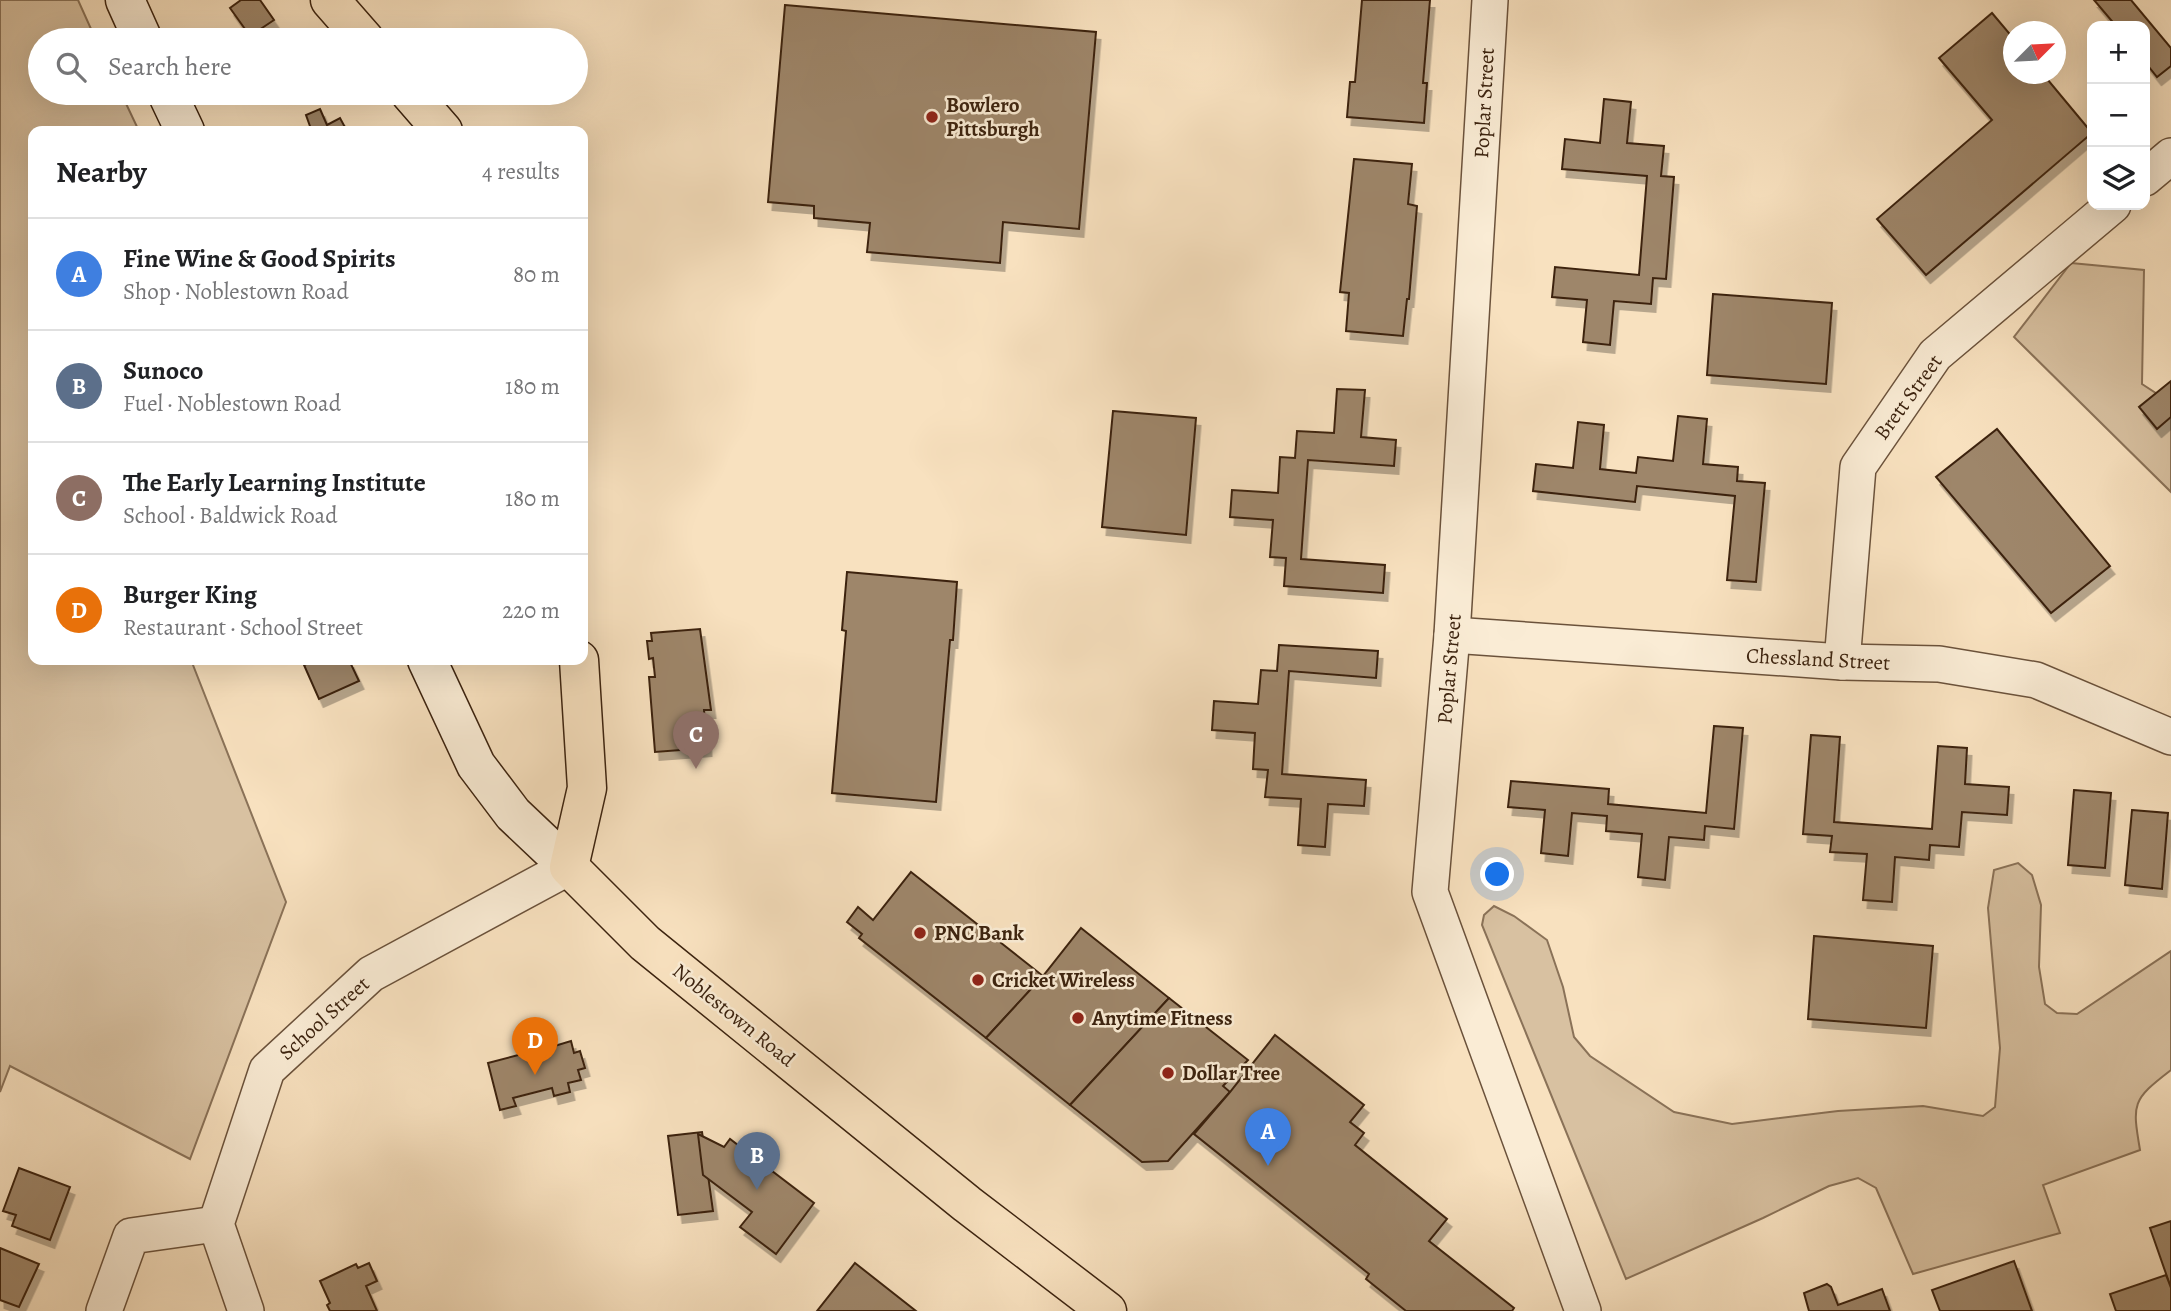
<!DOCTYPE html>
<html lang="en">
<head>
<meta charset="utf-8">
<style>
	:root { --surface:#fff; --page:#f2f2f2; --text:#202124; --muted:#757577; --line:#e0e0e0; --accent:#8f2418 }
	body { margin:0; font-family:Alegreya,serif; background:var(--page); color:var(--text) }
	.controls { position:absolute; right:21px; top:21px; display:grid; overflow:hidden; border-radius:14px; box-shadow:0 7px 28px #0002 }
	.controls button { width:63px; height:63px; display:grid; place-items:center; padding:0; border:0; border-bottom:2px solid var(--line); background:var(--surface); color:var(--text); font:35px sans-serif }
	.compass { position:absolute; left:2003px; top:21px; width:63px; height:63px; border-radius:50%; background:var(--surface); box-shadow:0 7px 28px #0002; rotate:66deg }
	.you { position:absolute; left:1498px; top:875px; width:24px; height:24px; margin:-18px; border:5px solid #fff; border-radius:50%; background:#1a73e8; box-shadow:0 0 0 10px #1a73e833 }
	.badge { display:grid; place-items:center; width:46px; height:46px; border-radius:50%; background:var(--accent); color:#fff; font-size:23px; font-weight:700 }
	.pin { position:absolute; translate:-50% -58px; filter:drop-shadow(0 2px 4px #0008) }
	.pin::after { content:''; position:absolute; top:37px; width:24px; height:21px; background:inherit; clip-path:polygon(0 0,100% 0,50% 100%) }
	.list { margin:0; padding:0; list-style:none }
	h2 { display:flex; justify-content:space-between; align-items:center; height:91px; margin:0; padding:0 28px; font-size:30px }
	h2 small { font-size:23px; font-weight:400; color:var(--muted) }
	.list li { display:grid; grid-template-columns:46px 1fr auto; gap:21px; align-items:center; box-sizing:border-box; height:112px; padding:0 28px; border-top:2px solid var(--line) }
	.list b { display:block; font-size:26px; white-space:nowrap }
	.list p { margin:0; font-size:23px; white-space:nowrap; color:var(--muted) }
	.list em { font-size:23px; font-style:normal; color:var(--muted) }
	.icon { flex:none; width:38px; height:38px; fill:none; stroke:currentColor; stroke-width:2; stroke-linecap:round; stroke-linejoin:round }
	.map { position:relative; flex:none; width:2171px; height:1311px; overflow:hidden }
	.search { position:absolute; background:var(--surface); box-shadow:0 7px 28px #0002; left:28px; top:28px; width:560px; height:77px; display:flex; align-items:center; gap:18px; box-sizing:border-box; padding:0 24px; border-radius:38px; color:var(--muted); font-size:26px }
	.panel { position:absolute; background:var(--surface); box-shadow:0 7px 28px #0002; left:28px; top:126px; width:560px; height:539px; border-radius:14px }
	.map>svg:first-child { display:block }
	.green { fill:#d8c1a1; stroke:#8a7258; stroke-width:2 }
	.building { fill:#9e866b; stroke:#3c230f; stroke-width:2; filter:url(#shadow) }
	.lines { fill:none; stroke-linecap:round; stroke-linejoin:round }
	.street-casing { stroke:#6b523b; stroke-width:38 }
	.secondary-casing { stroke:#3c230f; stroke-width:41 }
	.primary-casing { stroke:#3c230f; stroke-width:41 }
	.street { stroke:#faecd5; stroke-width:35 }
	.secondary { stroke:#faecd5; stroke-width:38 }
	.primary { stroke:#f8e1bf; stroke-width:38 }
	.poi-dot { fill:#8f2418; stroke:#faecd5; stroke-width:2.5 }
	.labels { text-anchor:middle; stroke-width:5; stroke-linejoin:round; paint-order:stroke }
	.street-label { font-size:21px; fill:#3c230f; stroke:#faecd5 }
	.poi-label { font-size:21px; font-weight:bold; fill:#3c230f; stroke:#faecd5; text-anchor:start }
</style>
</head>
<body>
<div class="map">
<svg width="2171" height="1311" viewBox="0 0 2171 1311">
	<defs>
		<filter id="shadow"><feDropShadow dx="4.5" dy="8" stdDeviation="0" flood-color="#0004"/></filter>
	</defs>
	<rect width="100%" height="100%" fill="#f8e1bf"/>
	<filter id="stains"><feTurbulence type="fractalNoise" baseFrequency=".00286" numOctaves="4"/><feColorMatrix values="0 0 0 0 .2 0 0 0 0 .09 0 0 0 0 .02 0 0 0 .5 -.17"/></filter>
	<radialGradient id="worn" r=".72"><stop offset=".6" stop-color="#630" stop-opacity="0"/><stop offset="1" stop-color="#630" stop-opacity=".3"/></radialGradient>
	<g class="green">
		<polygon points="0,0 78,0 96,40 40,40 40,93 121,93 139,131 33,131 33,660 191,660 286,902 190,1159 10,1066 0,1092"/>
		<polygon points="2071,263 2144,270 2142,384 2171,403 2171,492 2014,337"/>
		<path d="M2018,863L2032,875L2041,905L2039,967L2045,1004L2057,1013L2077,1014L2171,951V1070C2132,1100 2132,1103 2140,1150L2043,1185L2060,1233L1913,1274L1876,1188L1858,1178L1829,1186L1763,1218L1626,1279L1482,925L1484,915L1494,906L1514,916L1547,940L1563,987L1574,1037L1590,1056L1674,1112L1732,1124L1838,1111L1923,1106L1983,1116L1995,1107L2000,1048L1988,908L1994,870Z"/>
	</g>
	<g class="building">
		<polygon points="241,0 260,0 274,20 250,36 230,8"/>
		<polygon points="1362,0 1430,0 1423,83 1427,83 1424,123 1347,117 1350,82 1355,82"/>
		<polygon points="2094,0 2131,0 2171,48 2171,66 2157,77 2145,62 2145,26 2116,26"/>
		<polygon points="785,5 1096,32 1079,229 1003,222 1000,263 867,252 870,223 814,218 814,206 768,202"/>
		<polygon points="1992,13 2014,39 2014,74 2043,74 2092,133 1926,275 1877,219 1992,120 1939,58"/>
		<polygon points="1604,99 1631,102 1627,143 1664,146 1661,176 1674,177 1666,279 1653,278 1651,304 1614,301 1610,345 1583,342 1587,300 1552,297 1555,267 1639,275 1647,176 1562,169 1565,139 1600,143"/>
		<polygon points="320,109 327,125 340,118 347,131 305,131 311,129 306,115"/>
		<polygon points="1354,159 1412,164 1408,204 1417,206 1409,299 1407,299 1403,336 1346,331 1349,293 1340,292"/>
		<polygon points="1713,294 1832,303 1826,384 1707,375"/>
		<polygon points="2171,381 2171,417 2157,429 2139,407"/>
		<polygon points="1337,389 1365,390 1361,437 1396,440 1394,466 1308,460 1301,559 1385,565 1383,593 1284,586 1286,558 1270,557 1273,520 1230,517 1232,490 1278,493 1280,457 1295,458 1297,431 1334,433"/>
		<polygon points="1113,411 1196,418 1186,535 1102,527"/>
		<polygon points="1678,416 1707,419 1703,464 1738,467 1737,481 1765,483 1756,582 1727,580 1735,496 1637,486 1635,502 1533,491 1536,464 1573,468 1578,422 1604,425 1600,469 1636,473 1638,457 1673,461"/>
		<polygon points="1997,429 2110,566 2051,613 1936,477"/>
		<polygon points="847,572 957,582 953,640 950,640 936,802 832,793 846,631 842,630"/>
		<polygon points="700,629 711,710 704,710 707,748 655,752 649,677 655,677 653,658 649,659 647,641 652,641 651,633"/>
		<polygon points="1279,645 1378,651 1376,678 1289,671 1282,774 1366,780 1364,806 1328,804 1325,847 1298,845 1301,799 1265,797 1268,770 1253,769 1255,733 1212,730 1214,701 1258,704 1261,670 1277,671"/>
		<polygon points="316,660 349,660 359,681 319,699 304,665"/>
		<polygon points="1714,726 1743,728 1734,829 1705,826 1704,840 1669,837 1665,880 1638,877 1642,834 1606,831 1607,816 1572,813 1568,856 1541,853 1545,810 1508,807 1511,781 1609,789 1608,804 1706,813"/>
		<polygon points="1811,735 1840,737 1834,822 1932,829 1938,746 1967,748 1965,784 2009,787 2007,815 1962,812 1959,847 1930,845 1929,860 1895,857 1892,902 1863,900 1867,854 1830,852 1832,836 1803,834"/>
		<polygon points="2074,790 2111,793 2105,868 2068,865"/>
		<polygon points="2132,810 2168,813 2162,889 2125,885"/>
		<polygon points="911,872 1043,976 986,1038 859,938 862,934 847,922 858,907 873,920"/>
		<polygon points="1081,928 1169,998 1070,1105 986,1038 1043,976"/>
		<polygon points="1814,936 1933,946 1926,1028 1808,1019"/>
		<polygon points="1169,998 1248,1060 1223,1086 1230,1092 1168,1161 1142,1162 1070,1105"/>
		<polygon points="1275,1035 1364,1105 1350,1122 1364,1133 1355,1145 1447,1219 1429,1241 1514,1308 1512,1311 1406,1311 1366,1279 1369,1274 1194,1134 1230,1092"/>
		<polygon points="546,1041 548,1048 571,1041 574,1053 580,1051 585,1068 578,1070 581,1080 568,1083 570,1092 554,1096 552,1088 513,1098 516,1106 500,1110 488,1063 530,1052 528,1045"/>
		<polygon points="702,1132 713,1211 678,1215 668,1136"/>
		<polygon points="698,1134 724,1147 730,1139 814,1203 776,1254 740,1227 752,1212 703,1175"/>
		<polygon points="19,1168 70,1187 50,1240 12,1226 16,1215 3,1211"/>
		<polygon points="2171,1221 2171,1288 2150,1228"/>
		<polygon points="0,1248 39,1264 19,1307 0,1300"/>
		<polygon points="2014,1261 2032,1311 1940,1311 1932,1290"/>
		<polygon points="369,1263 377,1281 366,1286 377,1311 330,1311 327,1305 330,1303 320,1281 356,1264 358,1268"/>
		<polygon points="855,1263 916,1311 817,1311"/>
		<polygon points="2166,1275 2171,1288 2171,1311 2116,1311 2110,1294"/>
		<polygon points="1827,1284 1831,1287 1838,1305 1882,1289 1890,1311 1809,1311 1804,1293"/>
	</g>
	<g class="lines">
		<defs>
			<g id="street">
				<polyline points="1490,0 1452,635 1430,892 1583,1311"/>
				<polyline points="2145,178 2171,156"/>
				<polyline points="1452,635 1842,662 1939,664 2036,680 2171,737"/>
				<polyline points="1842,662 1858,467 1935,355 2113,205"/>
				<polyline points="104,1311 131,1236 216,1224"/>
				<polyline points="246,1311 216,1224 267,1070 371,974 569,867"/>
			</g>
			<g id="secondary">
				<polyline points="125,0 143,40"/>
				<polyline points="167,93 185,131"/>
				<polyline points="427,660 476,765 513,814 569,867"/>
			</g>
			<g id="primary">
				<polyline points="330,0 365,40"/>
				<polyline points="410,93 443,131"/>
				<polyline points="579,660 587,788 569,867 645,943 967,1204 1107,1311"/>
			</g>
		</defs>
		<use href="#street" class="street-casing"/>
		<use href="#secondary" class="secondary-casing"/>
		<use href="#primary" class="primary-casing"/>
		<use href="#street" class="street"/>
		<use href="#secondary" class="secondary"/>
		<use href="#primary" class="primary"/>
	</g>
	<g class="poi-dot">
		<circle cx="932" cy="117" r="7"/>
		<circle cx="920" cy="933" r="7"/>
		<circle cx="978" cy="980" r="7"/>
		<circle cx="1078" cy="1018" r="7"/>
		<circle cx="1168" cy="1073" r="7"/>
	</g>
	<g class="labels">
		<g class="street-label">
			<text transform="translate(1484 103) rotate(-87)" y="7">Poplar Street</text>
			<text transform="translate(1908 397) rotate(-54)" y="7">Brett Street</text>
			<text transform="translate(1818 659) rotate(3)" y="7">Chessland Street</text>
			<text transform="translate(1449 669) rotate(-85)" y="7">Poplar Street</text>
			<text transform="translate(734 1015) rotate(39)" y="7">Noblestown Road</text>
			<text transform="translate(324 1018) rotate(-42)" y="7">School Street</text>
		</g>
		<g class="poi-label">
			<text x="946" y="112">Bowlero<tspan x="946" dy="24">Pittsburgh</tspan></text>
			<text x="934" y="940">PNC Bank</text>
			<text x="992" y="987">Cricket Wireless</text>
			<text x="1092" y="1025">Anytime Fitness</text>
			<text x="1182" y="1080">Dollar Tree</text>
		</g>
	</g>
	<rect width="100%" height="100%" filter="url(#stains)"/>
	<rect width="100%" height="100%" fill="url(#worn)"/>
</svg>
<div class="controls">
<button>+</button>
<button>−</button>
<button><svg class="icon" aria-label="layers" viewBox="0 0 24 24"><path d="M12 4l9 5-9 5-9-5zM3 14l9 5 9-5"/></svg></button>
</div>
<svg class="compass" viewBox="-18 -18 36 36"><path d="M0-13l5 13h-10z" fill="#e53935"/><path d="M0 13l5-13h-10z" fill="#757577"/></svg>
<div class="you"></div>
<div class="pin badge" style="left:1268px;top:1166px;background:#3f7fe0">A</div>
<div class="pin badge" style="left:757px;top:1190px;background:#5c6f8a">B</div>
<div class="pin badge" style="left:696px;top:769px;background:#8d6e63">C</div>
<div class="pin badge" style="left:535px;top:1075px;background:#e8710a">D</div>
<div class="search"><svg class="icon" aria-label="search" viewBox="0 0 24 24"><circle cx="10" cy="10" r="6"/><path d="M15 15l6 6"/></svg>Search here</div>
<section class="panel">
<h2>Nearby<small>4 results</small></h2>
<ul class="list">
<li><span class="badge" style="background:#3f7fe0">A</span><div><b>Fine Wine &amp; Good Spirits</b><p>Shop · Noblestown Road</p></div><em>80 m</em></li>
<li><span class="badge" style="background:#5c6f8a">B</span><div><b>Sunoco</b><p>Fuel · Noblestown Road</p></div><em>180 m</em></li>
<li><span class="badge" style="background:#8d6e63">C</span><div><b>The Early Learning Institute</b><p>School · Baldwick Road</p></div><em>180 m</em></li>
<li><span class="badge" style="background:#e8710a">D</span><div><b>Burger King</b><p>Restaurant · School Street</p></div><em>220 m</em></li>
</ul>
</section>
</div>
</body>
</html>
